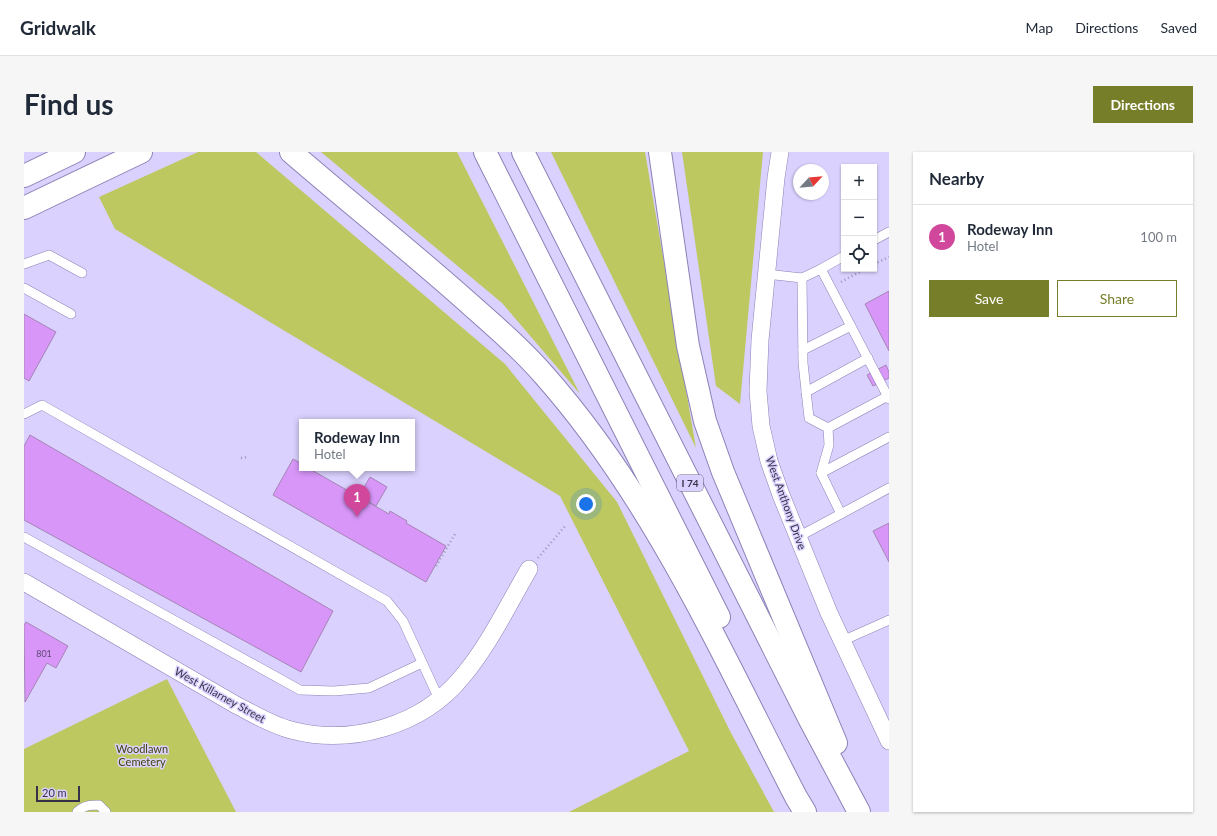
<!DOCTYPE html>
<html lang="en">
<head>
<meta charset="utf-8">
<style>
	:root { --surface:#fff; --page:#f6f6f7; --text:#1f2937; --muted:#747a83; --line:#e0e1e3; --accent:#777e29 }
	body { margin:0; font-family:Lato,sans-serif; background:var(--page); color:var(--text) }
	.controls { position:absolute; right:12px; top:12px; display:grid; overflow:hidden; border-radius:0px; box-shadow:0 1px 3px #0004 }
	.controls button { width:36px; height:36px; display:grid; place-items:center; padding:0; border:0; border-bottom:1px solid var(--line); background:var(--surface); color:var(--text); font:20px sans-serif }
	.compass { position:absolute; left:769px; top:12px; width:36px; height:36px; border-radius:50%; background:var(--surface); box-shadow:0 1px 3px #0004; rotate:64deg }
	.scale { position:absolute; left:12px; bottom:10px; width:44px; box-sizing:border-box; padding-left:4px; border:2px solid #363147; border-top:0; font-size:11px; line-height:14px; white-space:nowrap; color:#363147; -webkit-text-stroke:3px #dad1fe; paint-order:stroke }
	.you { position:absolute; left:562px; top:352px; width:14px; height:14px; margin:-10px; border:3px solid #fff; border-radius:50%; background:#1a73e8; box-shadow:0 0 0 6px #1a73e833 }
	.badge { display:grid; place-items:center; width:26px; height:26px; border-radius:50%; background:var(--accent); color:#fff; font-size:13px; font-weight:700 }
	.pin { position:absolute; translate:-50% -33px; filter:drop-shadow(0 1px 2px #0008) }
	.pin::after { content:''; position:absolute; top:21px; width:14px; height:12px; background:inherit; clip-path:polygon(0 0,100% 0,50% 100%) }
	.popup { position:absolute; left:275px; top:267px; width:116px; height:52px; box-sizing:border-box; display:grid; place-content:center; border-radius:0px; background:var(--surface); filter:drop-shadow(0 1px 3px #0005); font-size:13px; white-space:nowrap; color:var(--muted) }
	.popup b { font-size:15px; color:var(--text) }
	.popup::after { content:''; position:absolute; left:50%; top:100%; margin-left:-8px; border:8px solid transparent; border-top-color:var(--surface) }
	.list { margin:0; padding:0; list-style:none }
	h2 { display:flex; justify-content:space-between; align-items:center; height:52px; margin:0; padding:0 16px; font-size:17px }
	h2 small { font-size:13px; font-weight:400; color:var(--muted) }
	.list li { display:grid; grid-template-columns:26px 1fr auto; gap:12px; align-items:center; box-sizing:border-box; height:64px; padding:0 16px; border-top:1px solid var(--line) }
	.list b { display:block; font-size:15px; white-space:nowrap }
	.list p { margin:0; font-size:13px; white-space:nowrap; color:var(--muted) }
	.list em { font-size:13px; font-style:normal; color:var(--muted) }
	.actions { display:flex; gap:8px; padding:12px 16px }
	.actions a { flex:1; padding:9px 0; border:1px solid var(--accent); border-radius:0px; text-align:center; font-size:14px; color:var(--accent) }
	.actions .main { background:var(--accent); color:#fff }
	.icon { flex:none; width:22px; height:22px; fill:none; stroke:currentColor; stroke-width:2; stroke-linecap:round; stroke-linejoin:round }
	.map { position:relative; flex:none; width:865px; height:660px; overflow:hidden; border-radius:0px }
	header { display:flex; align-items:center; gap:24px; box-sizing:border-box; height:56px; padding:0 20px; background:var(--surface); border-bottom:1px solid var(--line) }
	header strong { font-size:19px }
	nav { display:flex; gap:22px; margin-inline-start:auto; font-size:14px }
	.intro { display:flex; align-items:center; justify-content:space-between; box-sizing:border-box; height:96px; padding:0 24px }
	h1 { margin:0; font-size:28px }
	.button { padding:10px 18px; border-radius:0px; background:var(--accent); color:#fff; font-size:14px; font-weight:700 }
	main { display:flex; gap:24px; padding:0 24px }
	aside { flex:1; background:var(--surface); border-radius:0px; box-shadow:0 1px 3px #0004 }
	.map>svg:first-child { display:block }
	.green { fill:#bdc861 }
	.building { fill:#d896f9; stroke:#a585b5 }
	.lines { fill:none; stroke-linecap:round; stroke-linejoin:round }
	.service-casing { stroke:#8d82b6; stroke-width:10 }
	.minor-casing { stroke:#8d82b6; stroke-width:18 }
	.secondary-casing { stroke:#8d82b6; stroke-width:24 }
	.motorway-casing { stroke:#8d82b6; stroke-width:24 }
	.path { stroke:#9d95ba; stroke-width:2.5; stroke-dasharray:1 3; stroke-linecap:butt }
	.service { stroke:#fff; stroke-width:9 }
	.minor { stroke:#fff; stroke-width:17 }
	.secondary { stroke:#fff; stroke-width:22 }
	.motorway { stroke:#fff; stroke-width:22 }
	.labels { text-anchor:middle; stroke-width:3; stroke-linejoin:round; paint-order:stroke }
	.number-label { font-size:9px; fill:#5e4a74 }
	.shield { fill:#dad1fe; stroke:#67617e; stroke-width:1 }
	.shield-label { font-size:10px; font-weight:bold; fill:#363147 }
	.street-label { font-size:11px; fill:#363147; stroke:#dad1fe }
	.park-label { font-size:11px; fill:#3e420d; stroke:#dad1fe }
</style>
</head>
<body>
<header>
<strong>Gridwalk</strong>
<nav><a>Map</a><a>Directions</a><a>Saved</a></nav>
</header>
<div class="intro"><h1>Find us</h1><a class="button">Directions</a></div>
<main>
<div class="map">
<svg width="865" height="660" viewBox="0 0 865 660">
	<rect width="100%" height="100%" fill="#dad1fe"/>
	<g class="green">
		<polygon points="174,0 232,0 481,212 593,350 706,579 750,660 545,660 665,599 536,344 91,77 75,45"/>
		<polygon points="297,0 433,0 556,242 478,151"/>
		<polygon points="527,0 621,0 672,296"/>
		<polygon points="658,0 739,0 716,252 692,234"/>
		<polygon points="143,527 212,660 0,660 0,597"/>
	</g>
	<g class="building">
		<polygon points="865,139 865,199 841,152"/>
		<polygon points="0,162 32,180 5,229 0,226"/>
		<polygon points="862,213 865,220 865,226 849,234 843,223"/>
		<polygon points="6,283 309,459 277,520 0,368 0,294"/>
		<polygon points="269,307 278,312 278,316 284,316 365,362 366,359 383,369 382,371 422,394 402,430 249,343"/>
		<polygon points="346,325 363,335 352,354 335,344"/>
		<polygon points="865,371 865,410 849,379"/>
		<polygon points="2,470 44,494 32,516 23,511 1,550 0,473"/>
	</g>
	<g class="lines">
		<defs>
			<g id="service">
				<polyline points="850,88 865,80"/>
				<polyline points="820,104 797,117 865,247"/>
				<polyline points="0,112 25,103 58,121"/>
				<polyline points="742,122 778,126 797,117"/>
				<polyline points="778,126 779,211 785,266 804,276 805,293 797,321 817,362"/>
				<polyline points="0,136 47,162"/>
				<polyline points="779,198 827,174"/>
				<polyline points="782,240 844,206"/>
				<polyline points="0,262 18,253 363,449 379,469 415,547"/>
				<polyline points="804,276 864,244"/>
				<polyline points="797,321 865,285"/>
				<polyline points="0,385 276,538 310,539 345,536 398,511"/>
				<polyline points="774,385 865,336"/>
				<polyline points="818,489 865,468"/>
				<path d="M53,660C60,653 67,653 75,653L82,660"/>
			</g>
			<g id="minor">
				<polyline points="756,0 752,26 736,188 734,239 737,274 745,309 757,343 805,461 865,589"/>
				<path d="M0,430L212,553C230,562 247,573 267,578C327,594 398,574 438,525C465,493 484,453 505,417"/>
			</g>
			<g id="secondary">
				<polyline points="0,24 50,0"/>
				<polyline points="0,56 117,0"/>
			</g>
			<g id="motorway">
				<path d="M267,0C327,52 389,101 448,154C473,176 498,198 520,223C629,346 697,500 772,645L781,660"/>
				<polyline points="461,0 695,465"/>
				<polyline points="499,0 786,568 835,660"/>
				<polyline points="636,0 664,194 681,269 699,320 812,591"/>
			</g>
		</defs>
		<use href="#service" class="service-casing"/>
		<use href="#minor" class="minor-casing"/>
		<use href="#secondary" class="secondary-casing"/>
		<use href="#motorway" class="motorway-casing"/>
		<g class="path">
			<polyline points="850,112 865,105"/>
			<polyline points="817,130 841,117"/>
			<polyline points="217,306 223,305"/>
			<polyline points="514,406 542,373"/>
			<polyline points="412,414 431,382"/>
		</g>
		<use href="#service" class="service"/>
		<use href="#minor" class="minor"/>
		<use href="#secondary" class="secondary"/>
		<use href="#motorway" class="motorway"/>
	</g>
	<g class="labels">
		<g class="number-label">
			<text x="20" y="505">801</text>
		</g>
		<rect class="shield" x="653" y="323" width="26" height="16" rx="3"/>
		<g class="shield-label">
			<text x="666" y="335">I 74</text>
		</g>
		<g class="street-label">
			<text transform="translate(762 351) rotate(70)" y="4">West Anthony Drive</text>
			<text transform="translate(196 543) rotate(29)" y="4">West Killarney Street</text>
		</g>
		<g class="park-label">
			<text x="118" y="601">Woodlawn<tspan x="118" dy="13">Cemetery</tspan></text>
		</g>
	</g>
</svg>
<div class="controls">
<button>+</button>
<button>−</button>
<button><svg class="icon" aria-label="locate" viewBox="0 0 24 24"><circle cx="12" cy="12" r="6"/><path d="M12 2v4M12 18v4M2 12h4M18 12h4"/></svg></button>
</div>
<svg class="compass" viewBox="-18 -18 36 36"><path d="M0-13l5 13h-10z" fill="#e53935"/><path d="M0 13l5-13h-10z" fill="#747a83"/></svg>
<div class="scale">20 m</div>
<div class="you"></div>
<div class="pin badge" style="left:333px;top:365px;background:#d1479c">1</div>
<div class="popup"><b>Rodeway Inn</b>Hotel</div>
</div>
<aside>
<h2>Nearby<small></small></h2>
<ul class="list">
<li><span class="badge" style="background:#d1479c">1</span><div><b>Rodeway Inn</b><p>Hotel</p></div><em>100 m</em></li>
</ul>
<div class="actions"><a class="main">Save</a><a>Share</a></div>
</aside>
</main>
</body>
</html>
